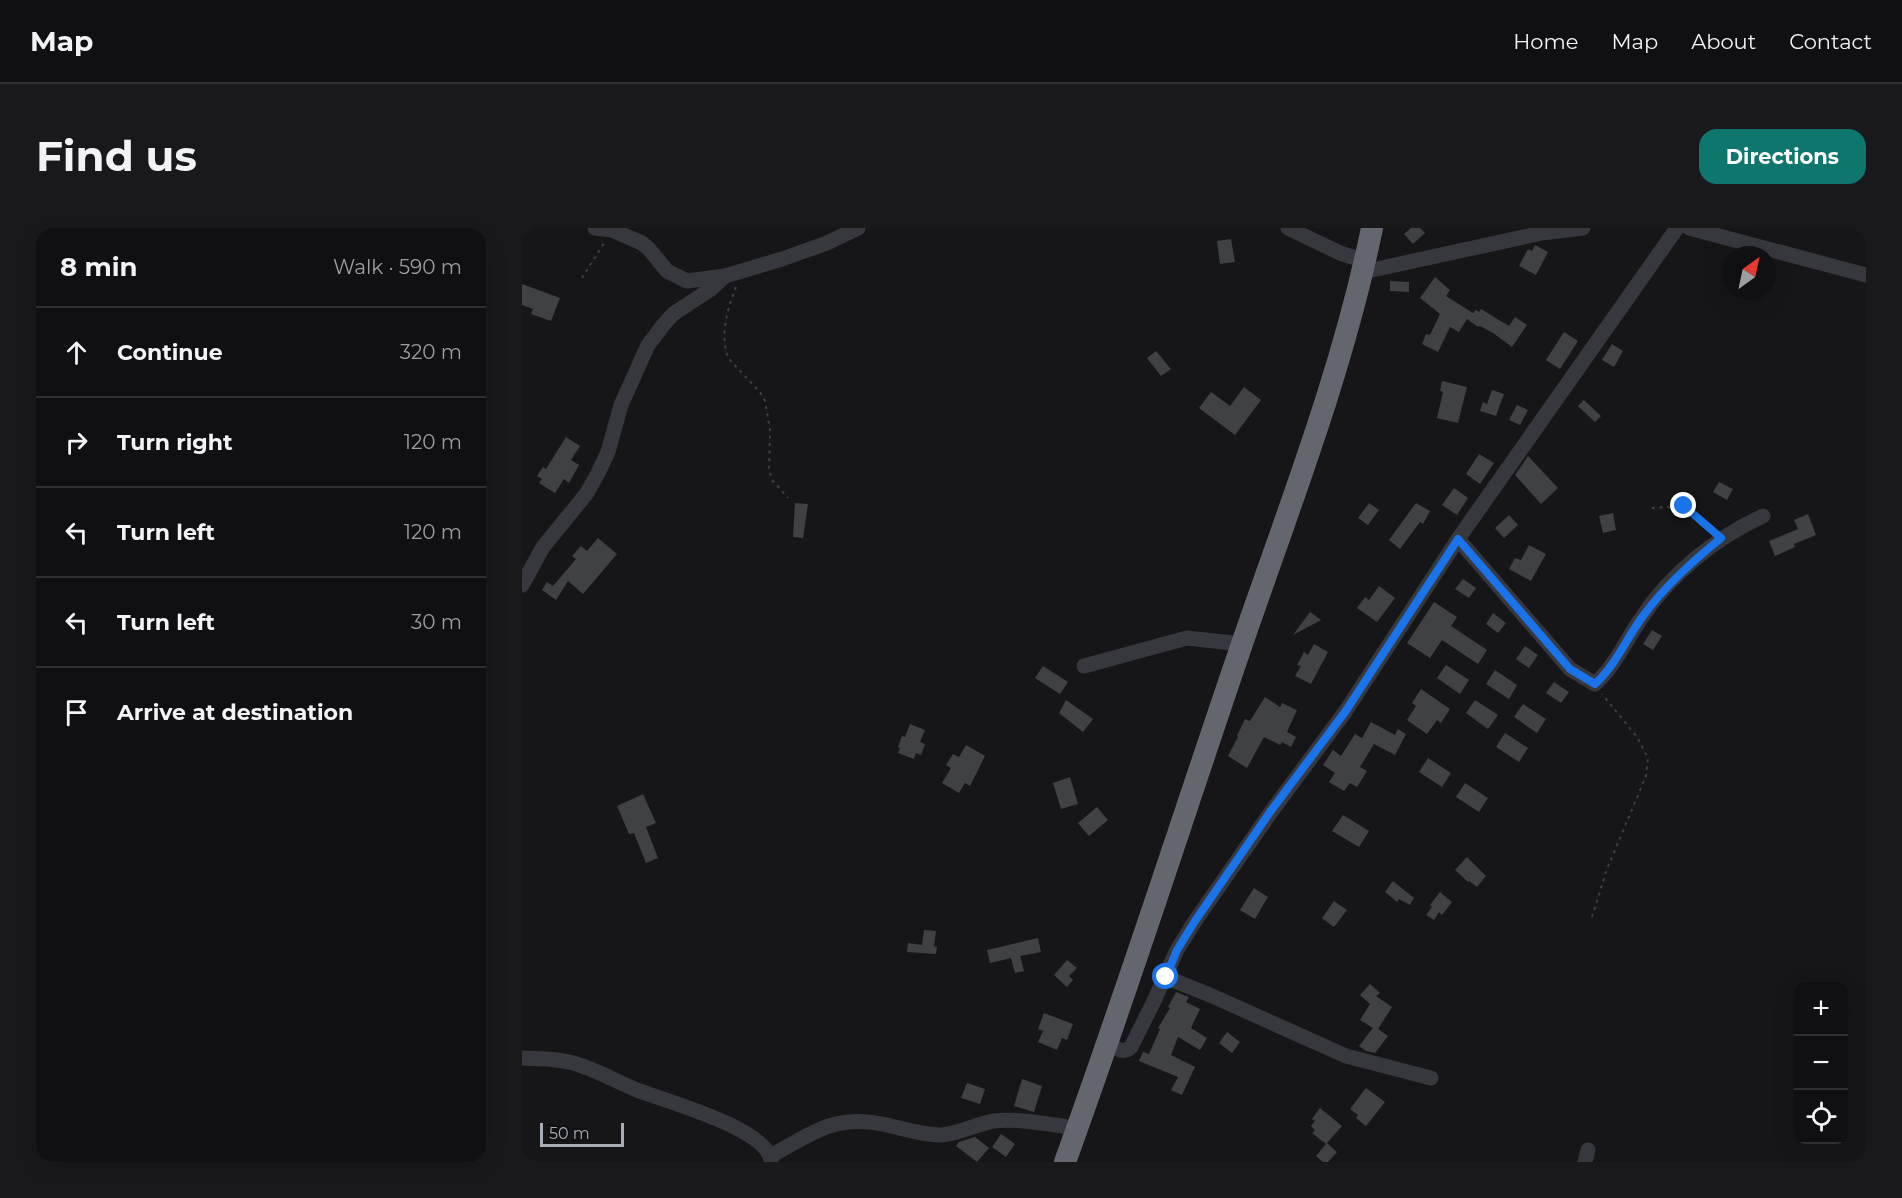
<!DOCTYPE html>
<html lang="en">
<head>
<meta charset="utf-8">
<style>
	:root { --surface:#101012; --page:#19191b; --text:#f1f3f6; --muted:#9c9d9f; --line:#303032; --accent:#0f766e }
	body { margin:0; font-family:Montserrat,sans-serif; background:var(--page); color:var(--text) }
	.controls { position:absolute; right:18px; bottom:18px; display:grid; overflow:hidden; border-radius:12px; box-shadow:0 6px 24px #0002 }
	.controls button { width:54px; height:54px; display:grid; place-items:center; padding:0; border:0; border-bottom:2px solid var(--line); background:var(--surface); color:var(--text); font:30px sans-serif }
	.compass { position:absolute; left:1200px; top:18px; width:54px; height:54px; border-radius:50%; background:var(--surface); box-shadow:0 6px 24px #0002; rotate:33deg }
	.scale { position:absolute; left:18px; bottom:15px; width:84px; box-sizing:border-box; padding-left:6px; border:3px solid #a8adb8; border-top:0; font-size:16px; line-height:21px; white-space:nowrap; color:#a8adb8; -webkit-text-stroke:4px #111113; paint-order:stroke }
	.stop { position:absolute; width:18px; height:18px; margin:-14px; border:4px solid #1a73e8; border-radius:50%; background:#fff }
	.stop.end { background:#1a73e8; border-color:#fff; box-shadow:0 2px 6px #0008 }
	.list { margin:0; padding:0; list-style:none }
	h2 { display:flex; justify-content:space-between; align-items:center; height:78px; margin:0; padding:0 24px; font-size:26px }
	h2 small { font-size:20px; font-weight:400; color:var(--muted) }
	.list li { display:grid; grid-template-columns:39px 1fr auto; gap:18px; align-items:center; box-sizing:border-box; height:90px; padding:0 24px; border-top:2px solid var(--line) }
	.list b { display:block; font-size:22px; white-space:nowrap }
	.list em { font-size:20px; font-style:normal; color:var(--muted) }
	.icon { flex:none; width:33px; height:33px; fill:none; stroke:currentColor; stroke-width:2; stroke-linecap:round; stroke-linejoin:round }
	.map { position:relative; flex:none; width:1344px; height:934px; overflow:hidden; border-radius:18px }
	header { display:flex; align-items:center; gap:36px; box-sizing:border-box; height:84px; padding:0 30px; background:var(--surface); border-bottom:2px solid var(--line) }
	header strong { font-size:28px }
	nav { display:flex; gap:33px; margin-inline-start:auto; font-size:21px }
	.intro { display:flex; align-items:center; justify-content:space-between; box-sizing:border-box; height:144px; padding:0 36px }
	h1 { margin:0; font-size:42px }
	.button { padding:15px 27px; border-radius:18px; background:var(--accent); color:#fff; font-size:21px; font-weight:700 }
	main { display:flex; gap:36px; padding:0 36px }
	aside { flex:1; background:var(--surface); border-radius:18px; box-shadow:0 6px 24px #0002 }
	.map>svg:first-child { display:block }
	.building { fill:#404145 }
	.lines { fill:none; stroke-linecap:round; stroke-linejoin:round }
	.path { stroke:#3d3f44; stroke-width:2; stroke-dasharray:3 4.5; stroke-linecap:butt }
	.minor { stroke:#37383d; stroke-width:15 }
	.highway { stroke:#63666e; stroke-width:22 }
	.route { stroke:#1a73e8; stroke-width:8 }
</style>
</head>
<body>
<header>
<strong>Map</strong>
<nav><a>Home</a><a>Map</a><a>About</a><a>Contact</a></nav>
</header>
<div class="intro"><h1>Find us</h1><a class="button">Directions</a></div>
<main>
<aside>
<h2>8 min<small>Walk · 590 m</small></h2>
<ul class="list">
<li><svg class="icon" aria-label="ahead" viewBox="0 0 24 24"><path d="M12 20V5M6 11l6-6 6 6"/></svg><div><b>Continue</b></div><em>320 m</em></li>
<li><svg class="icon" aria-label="right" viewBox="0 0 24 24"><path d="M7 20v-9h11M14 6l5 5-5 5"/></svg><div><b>Turn right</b></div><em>120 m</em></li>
<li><svg class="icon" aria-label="left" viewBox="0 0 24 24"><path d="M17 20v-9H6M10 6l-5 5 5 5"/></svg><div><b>Turn left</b></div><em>120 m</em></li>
<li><svg class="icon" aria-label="left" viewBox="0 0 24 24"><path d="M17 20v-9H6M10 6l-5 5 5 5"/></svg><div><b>Turn left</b></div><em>30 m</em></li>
<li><svg class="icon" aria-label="arrive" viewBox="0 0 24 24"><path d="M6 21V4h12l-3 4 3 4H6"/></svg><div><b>Arrive at destination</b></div></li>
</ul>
</aside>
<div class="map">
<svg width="1344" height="934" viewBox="0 0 1344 934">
	<rect width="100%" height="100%" fill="#161618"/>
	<g class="building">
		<polygon points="889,0 898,0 903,5 891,16 882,6"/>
		<polygon points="709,11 713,34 698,36 695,13"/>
		<polygon points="1013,17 1026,24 1014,47 997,38 1006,21 1010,23"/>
		<polygon points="913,49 928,62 924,68 951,85 954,82 957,84 959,81 987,98 993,89 1005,97 990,119 971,105 958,98 956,99 945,91 937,104 928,99 916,124 900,116 904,106 908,107 918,86 898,70"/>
		<polygon points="868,53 887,54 887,64 868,63"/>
		<polygon points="0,56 38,70 29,93 9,86 11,81 0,77"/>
		<polygon points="1042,104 1056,113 1038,141 1024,132"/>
		<polygon points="1090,116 1101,123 1092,139 1080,132"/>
		<polygon points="634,123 649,141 639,148 625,130"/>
		<polygon points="920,153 945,159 936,195 915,190 921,164 918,163"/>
		<polygon points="722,159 739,172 713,207 677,180 689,164 708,178"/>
		<polygon points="970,162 982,166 974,188 958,183 961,174 965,176"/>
		<polygon points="1062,172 1079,188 1073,194 1056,178"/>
		<polygon points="995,177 1006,182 998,197 987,192"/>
		<polygon points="44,209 58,218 49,232 57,237 47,255 42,251 33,265 17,255 20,251 15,248 21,239 24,241"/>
		<polygon points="957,226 972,235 958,256 944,246"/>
		<polygon points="1006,228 1036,260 1019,276 993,247"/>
		<polygon points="1197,254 1211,261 1205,272 1191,264"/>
		<polygon points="932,260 946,270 935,287 920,277"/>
		<polygon points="273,275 286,276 281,310 271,309"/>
		<polygon points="847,275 857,282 846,297 836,290"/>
		<polygon points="894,275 908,283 901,296 898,294 878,321 867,312"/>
		<polygon points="1091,285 1094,302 1081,305 1077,288"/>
		<polygon points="1286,286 1294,307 1272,316 1273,319 1253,328 1247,313 1276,301 1272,292"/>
		<polygon points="987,287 996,297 982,310 973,300"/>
		<polygon points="76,310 95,326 61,366 46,353 34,372 20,362 25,354 31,358 54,331 50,328 59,318 65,323"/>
		<polygon points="1007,317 1024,326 1009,353 987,341 993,330 999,332"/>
		<polygon points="941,351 954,360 947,370 933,361"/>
		<polygon points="857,358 873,370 855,394 835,380 843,369 847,372"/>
		<polygon points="912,374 935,389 929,398 965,422 956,436 920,412 908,430 885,415"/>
		<polygon points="788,384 799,392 771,407"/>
		<polygon points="971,385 984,395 976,405 964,396"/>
		<polygon points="1130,402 1140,408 1131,422 1121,416"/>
		<polygon points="792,416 806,424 789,456 773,448 779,438 775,437 782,424 786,427"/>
		<polygon points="1003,418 1016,427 1007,440 994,431"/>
		<polygon points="924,437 947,452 938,466 915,450"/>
		<polygon points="521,438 546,454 538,466 513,450"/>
		<polygon points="973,442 995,457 987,471 964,456"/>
		<polygon points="1032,454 1047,464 1039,475 1024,465"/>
		<polygon points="899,461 928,481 919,495 915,492 905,506 885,492 894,478 890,475"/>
		<polygon points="743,469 758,479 760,475 775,482 765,504 774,509 769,519 760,514 758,517 742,509 725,540 706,528 716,509 715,508 723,491 728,493"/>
		<polygon points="544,472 571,491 561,504 537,485"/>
		<polygon points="953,472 976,487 966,501 944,485"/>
		<polygon points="1001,476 1024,491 1015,505 992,489"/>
		<polygon points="849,494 873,507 876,501 884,506 873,527 852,516 838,539 845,543 835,559 828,555 822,563 807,554 813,545 801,537 811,522 819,528 833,506 840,510"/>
		<polygon points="388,496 403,502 398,514 403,516 399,527 394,525 392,531 376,525 378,520 376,519 380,508 383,509"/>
		<polygon points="983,505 1006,520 997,534 974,519"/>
		<polygon points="444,517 463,528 448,558 443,555 437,565 420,555 429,540 424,537 431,526 437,529"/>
		<polygon points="906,530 929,545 920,559 897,544"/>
		<polygon points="548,549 556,576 539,581 531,555"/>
		<polygon points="943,555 966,570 957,584 934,569"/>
		<polygon points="121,566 134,595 124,599 136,630 124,635 112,605 107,606 95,578"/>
		<polygon points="575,579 586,592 567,608 556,595"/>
		<polygon points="821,587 847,603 837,619 810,603"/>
		<polygon points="945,629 964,648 955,659 947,653 946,654 933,642"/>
		<polygon points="871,653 892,670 888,677 877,671 875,674 863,664"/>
		<polygon points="732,660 746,669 733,691 718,682"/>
		<polygon points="918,664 930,674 920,687 917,684 912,692 904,687 910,679 908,677"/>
		<polygon points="812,673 825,682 812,699 800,690"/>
		<polygon points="402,702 414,703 412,718 415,719 414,726 385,724 386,715 400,717"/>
		<polygon points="516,710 519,724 498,728 502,743 493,745 489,730 468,735 465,722"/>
		<polygon points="545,732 555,740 547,748 551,752 545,759 532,747"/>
		<polygon points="848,756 858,765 854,768 870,779 856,801 866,808 853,825 844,823 837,818 851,800 838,792 848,776 838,767"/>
		<polygon points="654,764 667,769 664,774 678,781 669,800 685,810 678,822 656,809 649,827 673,839 660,867 649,862 656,849 617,833 621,824 627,826 638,801 636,800 648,780 646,779"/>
		<polygon points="522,785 551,796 545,812 540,810 535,822 516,814 521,803 516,801"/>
		<polygon points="705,804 718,814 710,825 697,815"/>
		<polygon points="500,851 520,858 512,884 492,878"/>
		<polygon points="445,855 463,861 458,876 439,870"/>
		<polygon points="844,860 863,874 844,898 834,890 836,887 828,881"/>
		<polygon points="798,880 820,898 805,915 815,924 806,934 801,934 794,928 804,916 790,905 793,902 789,898 793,893 790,891"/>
		<polygon points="479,906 493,916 484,929 470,919"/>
		<polygon points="453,909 467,920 455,934 434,918 437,914"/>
	</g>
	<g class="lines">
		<g class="path">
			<polyline points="60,50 82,15"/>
			<path d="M214,59C205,82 198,106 206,130L238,164L243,173L248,202L247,243L251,253L266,270"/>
			<polyline points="1130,280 1162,278 1190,302"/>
			<polyline points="1070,689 1085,641 1124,548 1126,530 1115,509 1080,466"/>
		</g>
		<g class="minor">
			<polyline points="73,0 90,2 120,15 127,21 145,43 165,53 203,48 260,31 305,15 336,0"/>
			<polyline points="766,0 818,25 843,33"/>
			<polyline points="1167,0 1344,47"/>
			<polyline points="841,44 1020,5 1061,0"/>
			<path d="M936,311L1048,441L1073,456C1093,438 1103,414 1118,392C1147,347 1193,310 1241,288"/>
			<polyline points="0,357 21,319 65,265 76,245 86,224 99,177 126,117 142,96 151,86 189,61 203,48"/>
			<polyline points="562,438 665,410 720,416"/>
			<polyline points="643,749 688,767 824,828 909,850"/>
			<path d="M584,814C592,819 601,827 609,819L632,773L655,722L673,693L749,584L823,484L936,311L1155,0"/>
			<path d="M0,830C17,831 34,830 51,835C73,841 93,853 115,862C143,873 248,901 249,934"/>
			<path d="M249,928C288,906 313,886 360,896C380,900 398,907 419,907C437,906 454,896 472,893C499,890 528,897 555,900"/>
			<polyline points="1063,934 1066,922"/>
		</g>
		<path class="highway" d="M543,934C606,761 662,585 722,410C769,274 821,141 850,0"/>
	</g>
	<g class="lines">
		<path class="route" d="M644,749L655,722L673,693L748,584L823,484L936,311L1048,441L1073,456C1094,437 1104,411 1121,388C1143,358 1170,334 1199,310L1162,278"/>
	</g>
</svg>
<div class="controls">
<button>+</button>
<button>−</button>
<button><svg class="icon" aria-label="locate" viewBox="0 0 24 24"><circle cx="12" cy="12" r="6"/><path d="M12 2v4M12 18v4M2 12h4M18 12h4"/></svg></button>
</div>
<svg class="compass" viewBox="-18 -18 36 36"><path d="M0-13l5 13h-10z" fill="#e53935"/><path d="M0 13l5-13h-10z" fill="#9c9d9f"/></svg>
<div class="scale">50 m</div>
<div class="stop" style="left:644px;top:749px"></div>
<div class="stop end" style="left:1162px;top:278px"></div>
</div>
</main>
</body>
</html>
